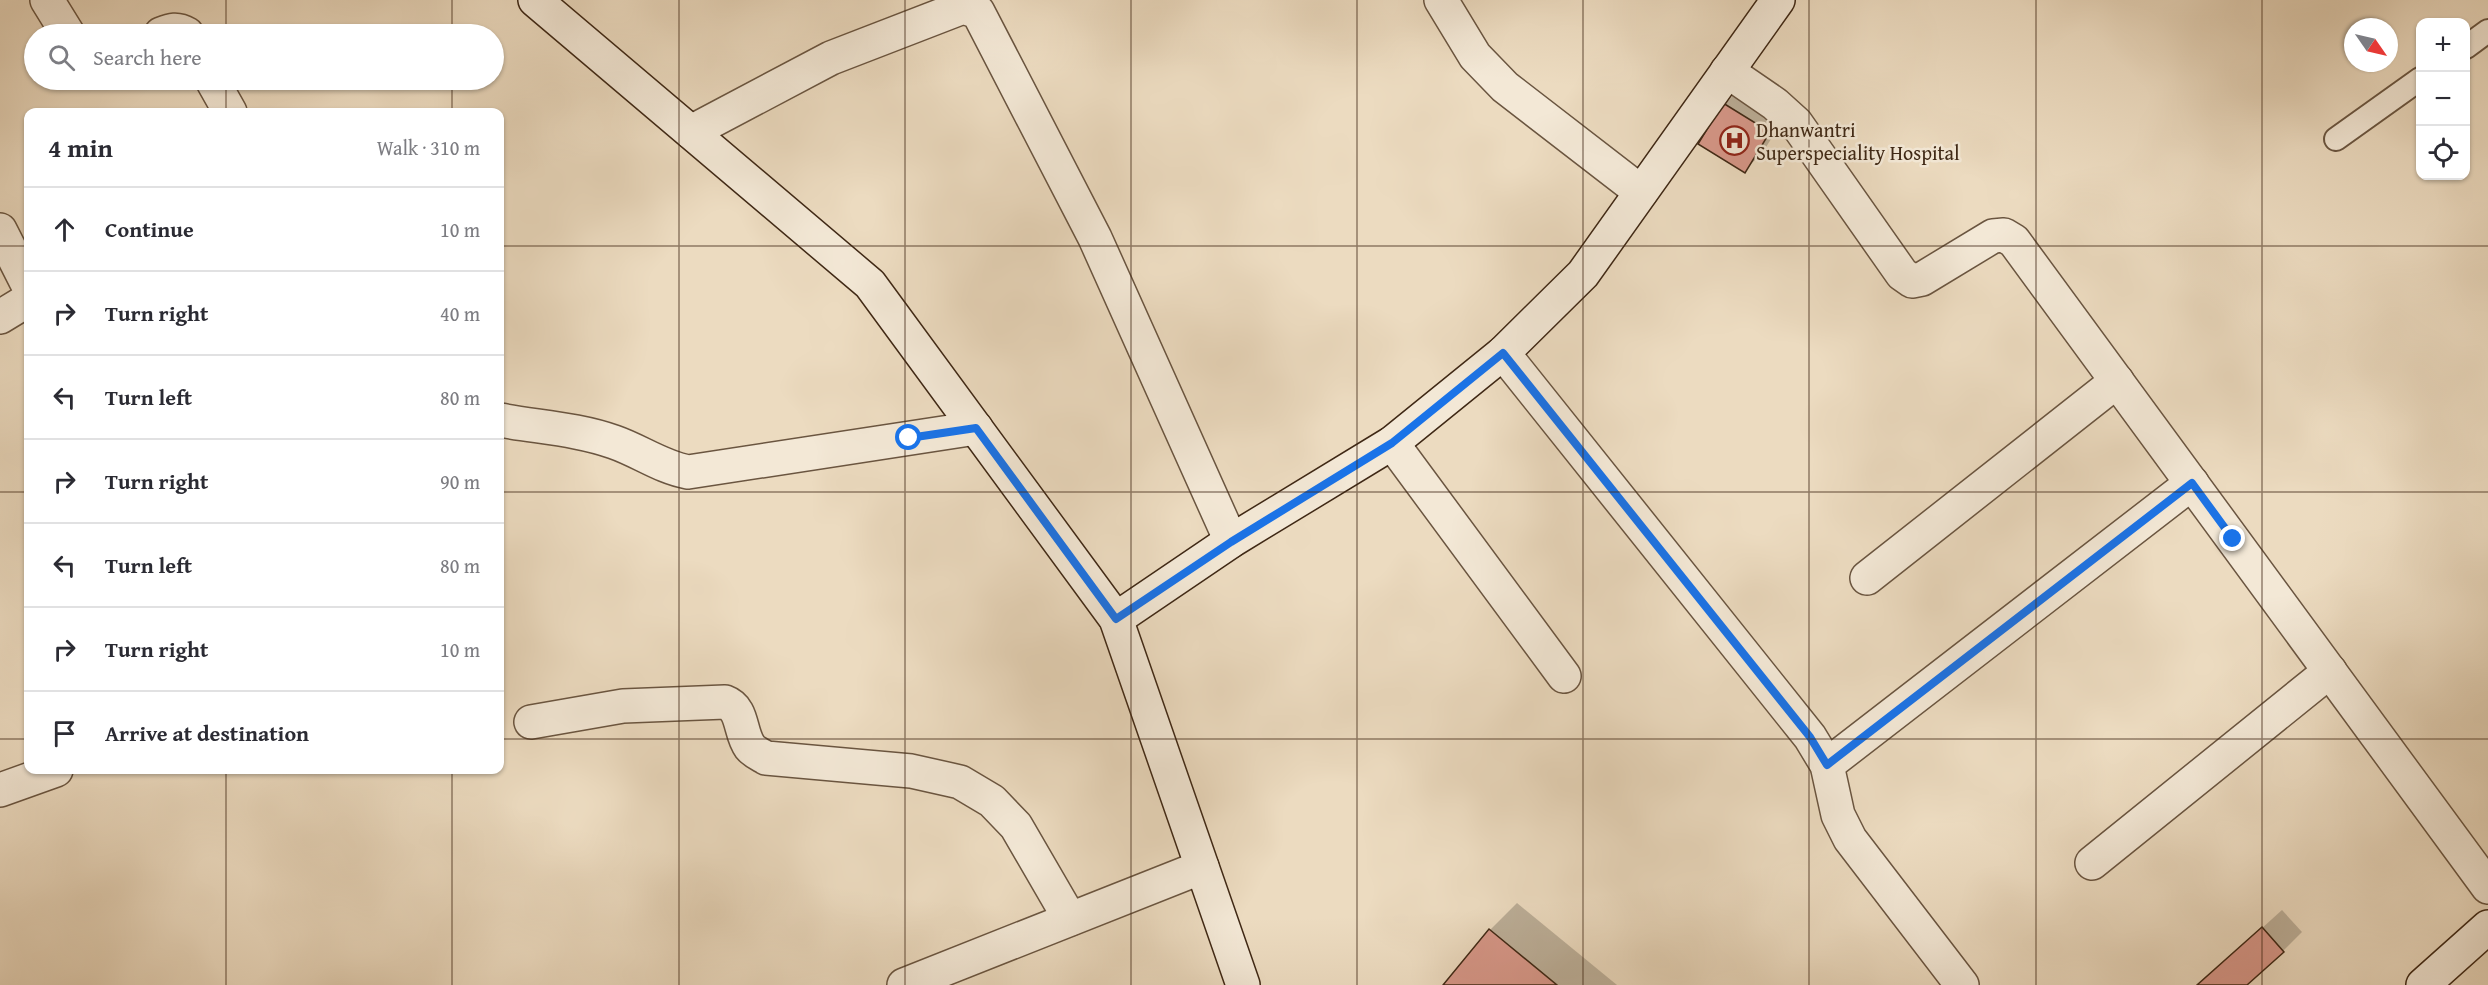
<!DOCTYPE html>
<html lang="en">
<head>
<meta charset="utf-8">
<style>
	:root { --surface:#fff; --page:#f7f7f7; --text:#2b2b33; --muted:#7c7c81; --line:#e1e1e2 }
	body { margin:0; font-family:"Gentium Book Plus",serif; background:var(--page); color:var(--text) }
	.controls { position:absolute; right:18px; top:18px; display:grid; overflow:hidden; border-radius:12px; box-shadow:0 2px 4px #0004 }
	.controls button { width:54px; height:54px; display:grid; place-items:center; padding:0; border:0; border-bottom:2px solid var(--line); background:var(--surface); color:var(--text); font:30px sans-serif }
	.compass { position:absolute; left:2344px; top:18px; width:54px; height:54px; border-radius:50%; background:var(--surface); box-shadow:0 2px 4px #0004; rotate:124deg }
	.stop { position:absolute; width:18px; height:18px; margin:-14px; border:4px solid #1a73e8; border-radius:50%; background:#fff }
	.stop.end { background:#1a73e8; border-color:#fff; box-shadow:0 2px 6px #0008 }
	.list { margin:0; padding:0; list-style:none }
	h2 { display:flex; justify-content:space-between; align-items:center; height:78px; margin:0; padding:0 24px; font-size:26px }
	h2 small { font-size:20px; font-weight:400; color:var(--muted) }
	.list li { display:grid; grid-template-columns:39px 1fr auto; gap:18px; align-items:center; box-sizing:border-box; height:84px; padding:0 24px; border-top:2px solid var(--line) }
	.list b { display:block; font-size:22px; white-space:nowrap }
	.list em { font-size:20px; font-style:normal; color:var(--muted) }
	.icon { flex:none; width:33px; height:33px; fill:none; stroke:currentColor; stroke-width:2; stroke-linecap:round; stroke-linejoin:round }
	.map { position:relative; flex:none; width:2488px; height:985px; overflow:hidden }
	.search { position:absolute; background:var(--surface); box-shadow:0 2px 4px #0004; left:24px; top:24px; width:480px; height:66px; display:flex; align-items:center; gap:15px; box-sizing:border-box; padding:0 21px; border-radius:33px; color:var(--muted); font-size:22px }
	.panel { position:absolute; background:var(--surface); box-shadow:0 2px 4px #0004; left:24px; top:108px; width:480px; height:666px; border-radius:12px }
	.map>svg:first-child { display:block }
	.shadow { fill:#0003 }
	.building { fill:#d8988a; stroke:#3f2815; stroke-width:1.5 }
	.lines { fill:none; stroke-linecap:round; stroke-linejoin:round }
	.lane-casing { stroke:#6a5540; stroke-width:26 }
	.street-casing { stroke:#6a5540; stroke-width:36 }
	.secondary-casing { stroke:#3f2815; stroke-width:36 }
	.lane { stroke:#f3e8d6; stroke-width:22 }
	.street { stroke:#f3e8d6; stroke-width:33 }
	.secondary { stroke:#f3e8d6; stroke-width:33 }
	.route { stroke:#1a73e8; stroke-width:8 }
	.grid { fill:none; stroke:#3f2815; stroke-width:1.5; stroke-opacity:0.55 }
	.labels { text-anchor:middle; stroke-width:5; stroke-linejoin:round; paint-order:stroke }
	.poi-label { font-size:20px; fill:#3f2815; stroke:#f3e8d6; text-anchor:start }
</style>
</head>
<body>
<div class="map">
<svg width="2488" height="985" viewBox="0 0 2488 985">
	<rect width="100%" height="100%" fill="#ecdbc0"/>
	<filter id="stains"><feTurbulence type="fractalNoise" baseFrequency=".00333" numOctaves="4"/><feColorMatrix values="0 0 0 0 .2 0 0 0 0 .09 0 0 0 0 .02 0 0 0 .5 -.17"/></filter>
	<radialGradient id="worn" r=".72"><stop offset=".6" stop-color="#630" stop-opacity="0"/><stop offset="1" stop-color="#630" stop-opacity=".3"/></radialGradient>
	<g class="shadow">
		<polygon points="1743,85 1787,113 1763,152 1744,171 1725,104"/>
		<polygon points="1517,903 1617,985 1445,985 1490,930"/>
		<polygon points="2282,910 2302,932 2283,951 2244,985 2199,985"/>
	</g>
	<g class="building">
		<polygon points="1723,103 1770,132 1745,173 1698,144"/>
		<polygon points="2262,927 2284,952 2247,985 2197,985"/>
		<polygon points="1489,929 1557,985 1443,985"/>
	</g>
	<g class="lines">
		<defs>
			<g id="lane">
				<polyline points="2466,47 2488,31"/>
				<polyline points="2336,139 2420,79"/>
			</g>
			<g id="street">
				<polyline points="47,0 68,34"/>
				<polyline points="1441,0 1475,56 1505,87 1641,192"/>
				<path d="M161,34C171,30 177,28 187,34"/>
				<polyline points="1727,71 1775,104 1796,123 1902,274 1912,281 1922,279 1993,236 2004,235 2014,241 2488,887"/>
				<polyline points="212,80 230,112"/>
				<polyline points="691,132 831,58 963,7 978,12 1095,238 1231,541"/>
				<polyline points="0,230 28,285"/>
				<polyline points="0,317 28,300"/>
				<polyline points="1503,353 1810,737 1827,765 1838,815 1850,839 1962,985"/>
				<path d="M500,420C537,427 578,429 614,442C640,451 661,467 688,472L976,428"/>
				<polyline points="1392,443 1564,676"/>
				<polyline points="1867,578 2117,381"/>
				<path d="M531,722L623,706L725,702C744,709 739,732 750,747C754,752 761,755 766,758L911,771L960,782L992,801L1016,826L1070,919"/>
				<polyline points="1827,765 2192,483"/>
				<polyline points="0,790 56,770"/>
				<polyline points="2092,863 2330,671"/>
				<polyline points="904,985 1202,867"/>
			</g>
			<g id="secondary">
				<polyline points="535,0 870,284 1116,619 1243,985"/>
				<polyline points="1116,619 1231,541 1392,443 1503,353 1583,274 1778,0"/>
				<polyline points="2423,985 2488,927"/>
			</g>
		</defs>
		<use href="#lane" class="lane-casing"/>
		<use href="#street" class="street-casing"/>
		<use href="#secondary" class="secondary-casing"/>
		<use href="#lane" class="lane"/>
		<use href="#street" class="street"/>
		<use href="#secondary" class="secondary"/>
	</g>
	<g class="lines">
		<polyline class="route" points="909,438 976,428 1116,619 1231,542 1392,443 1503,353 1810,737 1827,765 2192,483 2233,539"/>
	</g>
	<path class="grid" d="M226,0V34M452,0V34M679,0V985M905,0V985M1131,0V985M1357,0V985M1583,0V985M1809,0V985M2036,0V985M2262,0V985M226,80V112M452,80V112M0,246H28M500,246H2488M0,492H28M500,492H2488M0,739H28M500,739H2488M226,770V985M452,770V985"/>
	<defs>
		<symbol id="hospital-ring" viewBox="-11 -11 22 22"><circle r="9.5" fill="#f3e8d6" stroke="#8f2418" stroke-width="1.5"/><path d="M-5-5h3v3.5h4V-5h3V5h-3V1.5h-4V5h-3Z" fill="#8f2418"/></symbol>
	</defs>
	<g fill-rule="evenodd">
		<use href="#hospital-ring" x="1718" y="124" width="33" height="33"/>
	</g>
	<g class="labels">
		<g class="poi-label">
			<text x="1756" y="137">Dhanwantri<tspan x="1756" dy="23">Superspeciality Hospital</tspan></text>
		</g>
	</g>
	<rect width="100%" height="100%" filter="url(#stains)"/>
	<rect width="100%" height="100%" fill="url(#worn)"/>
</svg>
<div class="controls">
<button>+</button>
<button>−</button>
<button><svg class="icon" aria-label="locate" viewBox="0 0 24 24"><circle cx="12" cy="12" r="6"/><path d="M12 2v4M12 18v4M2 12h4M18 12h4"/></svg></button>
</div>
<svg class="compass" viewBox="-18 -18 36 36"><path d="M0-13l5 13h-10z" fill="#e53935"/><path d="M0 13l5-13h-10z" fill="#7c7c81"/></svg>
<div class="stop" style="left:909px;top:438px"></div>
<div class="stop end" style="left:2233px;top:539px"></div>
<div class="search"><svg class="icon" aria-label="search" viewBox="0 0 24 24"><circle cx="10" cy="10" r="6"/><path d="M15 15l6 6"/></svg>Search here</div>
<section class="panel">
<h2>4 min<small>Walk · 310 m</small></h2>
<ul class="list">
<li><svg class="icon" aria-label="ahead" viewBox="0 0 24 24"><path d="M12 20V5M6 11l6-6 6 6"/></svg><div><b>Continue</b></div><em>10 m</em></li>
<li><svg class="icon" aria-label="right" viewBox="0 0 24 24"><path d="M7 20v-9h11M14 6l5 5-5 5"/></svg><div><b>Turn right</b></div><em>40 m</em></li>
<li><svg class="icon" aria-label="left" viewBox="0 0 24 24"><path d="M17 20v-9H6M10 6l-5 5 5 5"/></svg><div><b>Turn left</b></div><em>80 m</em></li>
<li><svg class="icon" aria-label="right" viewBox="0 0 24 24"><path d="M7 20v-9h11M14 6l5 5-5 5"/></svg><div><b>Turn right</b></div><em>90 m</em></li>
<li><svg class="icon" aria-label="left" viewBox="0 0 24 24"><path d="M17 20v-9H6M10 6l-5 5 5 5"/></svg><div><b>Turn left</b></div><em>80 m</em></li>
<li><svg class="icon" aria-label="right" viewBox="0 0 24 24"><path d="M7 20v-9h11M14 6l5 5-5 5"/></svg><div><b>Turn right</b></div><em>10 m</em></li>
<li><svg class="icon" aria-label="arrive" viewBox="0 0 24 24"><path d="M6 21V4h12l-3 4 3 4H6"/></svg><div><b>Arrive at destination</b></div></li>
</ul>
</section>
</div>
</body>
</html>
